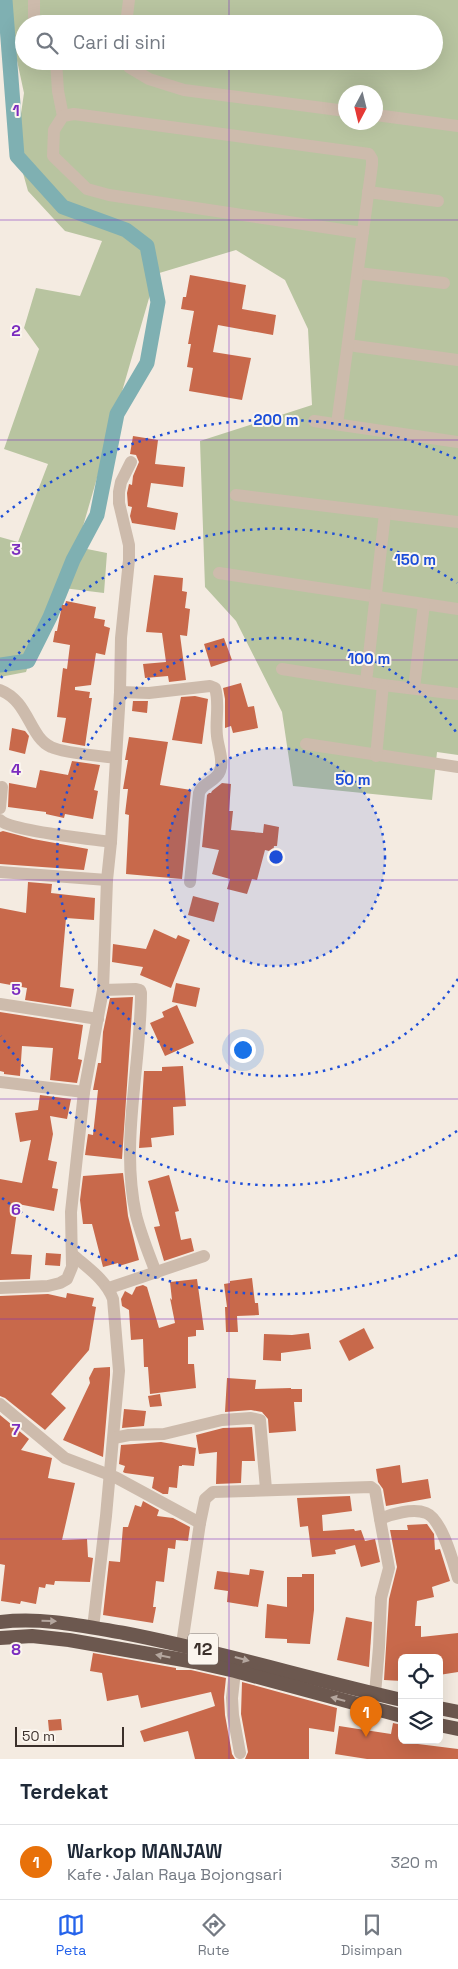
<!DOCTYPE html>
<html lang="id">
<head>
<meta charset="utf-8">
<style>
	:root { --surface:#fff; --page:#f6f6f7; --text:#1f2937; --muted:#747a83; --line:#e0e1e3; --accent:#2563eb }
	body { margin:0; font-family:"Space Grotesk",sans-serif; background:var(--page); color:var(--text) }
	.controls { position:absolute; right:15px; bottom:15px; display:grid; overflow:hidden; border-radius:8px; box-shadow:0 5px 20px #0002 }
	.controls button { width:45px; height:45px; display:grid; place-items:center; padding:0; border:0; border-bottom:1px solid var(--line); background:var(--surface); color:var(--text); font:25px sans-serif }
	.compass { position:absolute; left:338px; top:85px; width:45px; height:45px; border-radius:50%; background:var(--surface); box-shadow:0 5px 20px #0002; rotate:187deg }
	.scale { position:absolute; left:15px; bottom:12px; width:109px; box-sizing:border-box; padding-left:5px; border:2px solid #3b302b; border-top:0; font-size:14px; line-height:18px; white-space:nowrap; color:#3b302b; -webkit-text-stroke:4px #fbf5ee; paint-order:stroke }
	.you { position:absolute; left:242px; top:1049px; width:18px; height:18px; margin:-12px; border:4px solid #fff; border-radius:50%; background:#1a73e8; box-shadow:0 0 0 8px #1a73e833 }
	.badge { display:grid; place-items:center; width:32px; height:32px; border-radius:50%; background:var(--accent); color:#fff; font-size:16px; font-weight:700 }
	.pin { position:absolute; translate:-50% -41px; filter:drop-shadow(0 1px 2px #0008) }
	.pin::after { content:''; position:absolute; top:26px; width:18px; height:15px; background:inherit; clip-path:polygon(0 0,100% 0,50% 100%) }
	.list { margin:0; padding:0; list-style:none }
	h2 { display:flex; justify-content:space-between; align-items:center; height:65px; margin:0; padding:0 20px; font-size:21px }
	h2 small { font-size:16px; font-weight:400; color:var(--muted) }
	.list li { display:grid; grid-template-columns:32px 1fr auto; gap:15px; align-items:center; box-sizing:border-box; height:75px; padding:0 20px; border-top:1px solid var(--line) }
	.list b { display:block; font-size:19px; white-space:nowrap }
	.list p { margin:0; font-size:16px; white-space:nowrap; color:var(--muted) }
	.list em { font-size:16px; font-style:normal; color:var(--muted) }
	.icon { flex:none; width:28px; height:28px; fill:none; stroke:currentColor; stroke-width:2; stroke-linecap:round; stroke-linejoin:round }
	.map { position:relative; flex:none; width:458px; height:1759px; overflow:hidden }
	.search { position:absolute; background:var(--surface); box-shadow:0 5px 20px #0002; left:15px; right:15px; top:15px; height:55px; display:flex; align-items:center; gap:12px; box-sizing:border-box; padding:0 18px; border-radius:28px; color:var(--muted); font-size:19px }
	.sheet { height:140px; background:var(--surface) }
	nav { display:flex; justify-content:space-around; align-items:center; box-sizing:border-box; height:70px; border-top:1px solid var(--line); background:var(--surface); font-size:14px; color:var(--muted) }
	nav a { display:grid; justify-items:center; gap:2px }
	nav .on { color:var(--accent) }
	.map>svg:first-child { display:block }
	.green { fill:#b8c4a0; fill-rule:evenodd }
	.lines { fill:none; stroke-linecap:round; stroke-linejoin:round }
	.canal { stroke:#7fb0b2; stroke-width:15 }
	.building { fill:#c8694b }
	.minor { stroke:#cdbbac; stroke-width:12 }
	.trunk { stroke:#6c584f; stroke-width:14 }
	.oneway { fill:#b4a69e }
	.grid { fill:none; stroke:#7b2cbf; stroke-width:1; stroke-opacity:0.55 }
	.ring { fill:none; stroke:#1d4ed8; stroke-width:2.5; stroke-dasharray:2.5 5 }
	.labels { text-anchor:middle; stroke-width:4; stroke-linejoin:round; paint-order:stroke }
	.shield { fill:#fbf5ee; stroke:#756b66; stroke-width:1 }
	.shield-label { font-size:18px; font-weight:bold; fill:#3b302b }
	.grid-label { font-size:16px; text-anchor:middle; font-weight:bold; fill:#7b2cbf; stroke:#fbf5ee; stroke-width:4; stroke-linejoin:round; paint-order:stroke }
	.centre { fill:#1d4ed8; stroke:#fbf5ee; stroke-width:2.5 }
	.ring-label { font-size:15px; text-anchor:middle; font-weight:bold; fill:#1d4ed8; stroke:#fbf5ee; stroke-width:4; stroke-linejoin:round; paint-order:stroke }
</style>
</head>
<body>
<div class="map">
<svg width="458" height="1759" viewBox="0 0 458 1759">
	<rect width="100%" height="100%" fill="#f4ebe1"/>
	<path class="green" d="M0,0H458V755L437,752L432,800L293,786L282,712L236,621L205,587L200,441L312,405L308,329L285,280L236,250L156,274L77,547L107,553L104,593L55,587L26,672L0,677V537L18,542L48,464L4,449L39,349L24,328L36,288L80,296L102,241L65,231L28,191L16,148L24,93L13,42L0,19ZM24,24H434V61H24ZM346,92H376V122H346Z"/>
	<g class="lines">
		<polyline class="canal" points="0,665 28,661 50,617 73,560 97,515 117,414 147,363 158,302 147,246 126,230 63,207 17,156 5,0"/>
	</g>
	<g class="building">
		<polygon points="190,275 246,285 242,309 276,315 273,335 218,325 213,352 251,358 242,400 189,391 193,368 187,367 191,344 188,344 194,311 181,309 183,297 186,297"/>
		<polygon points="133,436 158,440 155,464 185,467 183,487 151,483 147,507 178,513 175,530 132,523 130,516 132,507 128,506 127,493 129,484 132,485 133,476 139,462 136,455 130,454"/>
		<polygon points="154,575 183,578 182,591 187,592 185,608 190,609 187,636 180,635 186,680 169,682 168,676 145,678 143,664 166,662 162,633 146,632"/>
		<polygon points="66,601 96,607 94,618 105,620 104,626 110,628 105,655 96,653 91,685 75,687 75,690 90,692 89,698 92,698 85,746 62,742 66,718 57,717 63,668 67,669 70,645 53,642 55,631 57,631 62,605 65,605"/>
		<polygon points="224,638 232,660 211,667 204,644"/>
		<polygon points="241,683 248,707 254,706 258,728 233,733 231,726 225,728 225,699 223,688"/>
		<polygon points="195,696 208,699 202,744 172,740 181,697"/>
		<polygon points="133,701 148,701 147,713 132,711"/>
		<polygon points="12,728 25,731 29,736 25,754 9,750"/>
		<polygon points="129,737 168,742 160,785 191,790 182,879 126,874 129,815 125,814 128,789 123,789 128,760 125,760"/>
		<polygon points="72,761 100,765 94,790 98,791 93,819 65,814 64,818 46,814 46,812 8,807 9,783 36,788 40,770 68,775"/>
		<polygon points="222,783 231,784 229,811 233,811 231,830 263,833 264,824 279,827 277,846 274,846 273,852 265,850 257,880 252,879 247,894 227,889 230,879 212,874 219,850 202,847 207,795 209,793 211,793 212,791"/>
		<polygon points="3,831 33,839 88,849 84,870 0,864 0,832"/>
		<polygon points="28,882 52,884 51,893 95,898 94,920 66,918 60,987 74,989 71,1007 25,1000 27,988 0,983 0,908 26,913"/>
		<polygon points="193,896 219,903 214,922 188,915"/>
		<polygon points="154,929 176,939 178,935 190,940 171,988 140,975 143,967 112,962 113,944 146,949"/>
		<polygon points="176,983 200,988 196,1007 172,1002"/>
		<polygon points="133,997 122,1159 85,1155 88,1134 93,1135 98,1090 93,1090 98,1063 101,1063 103,1032 110,998"/>
		<polygon points="177,1005 194,1043 165,1056 150,1023 164,1017 162,1012"/>
		<polygon points="0,1012 83,1025 78,1059 82,1060 77,1083 50,1080 53,1048 22,1046 20,1076 4,1074 4,1072 0,1071"/>
		<polygon points="183,1066 186,1106 173,1107 174,1135 151,1138 152,1147 139,1148 144,1071 162,1071 162,1067"/>
		<polygon points="40,1095 71,1099 67,1119 50,1116 53,1134 48,1160 57,1162 52,1188 58,1189 54,1211 18,1204 11,1254 32,1255 30,1279 0,1280 0,1179 22,1183 31,1140 20,1142 15,1113 38,1110"/>
		<polygon points="123,1173 128,1216 139,1260 119,1266 118,1263 103,1267 92,1224 83,1224 80,1200 83,1176"/>
		<polygon points="169,1175 179,1211 175,1212 181,1240 191,1238 194,1251 164,1261 154,1227 160,1226 148,1181"/>
		<polygon points="46,1253 61,1254 60,1266 45,1265"/>
		<polygon points="252,1278 255,1303 258,1303 259,1315 237,1316 238,1332 226,1332 225,1307 227,1307 224,1284 230,1283 230,1281"/>
		<polygon points="197,1279 204,1330 196,1330 196,1336 188,1337 188,1364 194,1364 196,1388 150,1394 148,1367 144,1367 143,1339 131,1340 129,1310 122,1306 121,1299 125,1291 132,1295 136,1287 143,1285 147,1287 159,1328 175,1323 170,1298 172,1300 170,1282"/>
		<polygon points="67,1293 94,1298 92,1306 96,1307 89,1350 51,1394 66,1408 45,1430 5,1398 0,1396 0,1296 48,1294 66,1298"/>
		<polygon points="364,1328 374,1348 349,1361 339,1341"/>
		<polygon points="309,1333 311,1349 281,1353 281,1361 263,1360 264,1334 292,1335"/>
		<polygon points="110,1367 110,1375 103,1457 63,1440 90,1383 89,1378 94,1368"/>
		<polygon points="227,1378 256,1380 255,1389 291,1388 291,1389 302,1389 302,1402 294,1402 296,1431 269,1433 268,1419 262,1412 251,1410 225,1412"/>
		<polygon points="160,1394 162,1406 150,1407 148,1396"/>
		<polygon points="124,1409 146,1411 144,1426 122,1428"/>
		<polygon points="0,1415 29,1439 21,1450 52,1458 48,1478 75,1483 62,1540 87,1539 88,1557 93,1558 90,1582 55,1581 54,1585 46,1584 45,1588 39,1587 36,1604 21,1601 20,1604 1,1601 5,1565 0,1564"/>
		<polygon points="252,1427 255,1461 242,1461 241,1483 216,1484 217,1452 199,1454 196,1435 223,1428"/>
		<polygon points="161,1442 196,1448 194,1466 182,1465 182,1466 179,1466 177,1488 169,1487 168,1494 163,1494 152,1488 154,1477 125,1473 123,1472 125,1466 119,1464 121,1445"/>
		<polygon points="400,1465 402,1483 428,1479 431,1498 386,1506 383,1489 378,1482 376,1469"/>
		<polygon points="350,1496 352,1511 322,1515 323,1531 354,1529 355,1531 361,1530 365,1541 375,1539 380,1562 361,1567 355,1545 335,1550 336,1554 312,1557 308,1526 300,1527 297,1498"/>
		<polygon points="143,1501 159,1510 157,1516 173,1518 190,1527 188,1541 176,1540 175,1549 168,1548 164,1582 156,1581 153,1607 156,1607 153,1623 103,1615 109,1561 120,1562 123,1527 128,1527 135,1505 141,1507"/>
		<polygon points="427,1524 434,1534 435,1550 440,1549 450,1581 432,1587 434,1597 417,1601 415,1626 421,1626 421,1637 458,1633 458,1672 439,1675 439,1658 402,1658 402,1681 384,1680 389,1599 397,1567 390,1530 408,1530 407,1525"/>
		<polygon points="250,1569 264,1571 258,1607 227,1602 228,1591 214,1589 217,1571 249,1575"/>
		<polygon points="302,1574 314,1574 314,1610 310,1644 287,1643 287,1639 265,1638 267,1604 287,1607 287,1577 302,1577"/>
		<polygon points="346,1617 372,1622 369,1667 337,1660"/>
		<polygon points="93,1653 176,1668 176,1670 191,1670 226,1678 224,1697 225,1715 232,1754 235,1759 195,1759 188,1731 144,1742 140,1731 215,1706 211,1692 141,1708 138,1695 107,1701 102,1673 90,1671"/>
		<polygon points="242,1682 337,1708 334,1732 309,1728 309,1759 245,1759 248,1752 241,1714"/>
		<polygon points="61,1719 62,1730 49,1731 48,1720"/>
		<polygon points="393,1723 402,1725 402,1740 418,1740 418,1744 458,1749 458,1759 367,1759 335,1754 339,1726 391,1734"/>
	</g>
	<g class="lines">
		<g class="minor">
			<polyline points="34,0 34,17 37,24"/>
			<polyline points="126,24 129,0"/>
			<polyline points="56,61 58,91 63,116"/>
			<polyline points="127,61 129,67 149,79 184,90 346,111"/>
			<polyline points="376,115 458,126"/>
			<polyline points="368,192 438,201"/>
			<polyline points="358,273 444,283"/>
			<polyline points="348,345 458,360"/>
			<polyline points="314,421 458,442"/>
			<polyline points="337,424 372,165 372,159 369,154 74,114 63,116 54,130 53,156 87,189 109,195 363,233"/>
			<polyline points="236,495 458,522"/>
			<polyline points="219,573 458,609"/>
			<polyline points="282,669 383,685 458,694"/>
			<polyline points="366,682 385,513"/>
			<polyline points="414,688 424,604"/>
			<path d="M0,690C29,701 29,737 51,747C63,753 101,756 116,758"/>
			<path d="M120,692L149,693L210,686L215,688C220,703 215,720 217,736C218,747 224,760 220,771C216,782 202,783 199,793L190,882"/>
			<polyline points="306,744 458,767"/>
			<polyline points="376,756 383,685"/>
			<polyline points="0,808 2,787"/>
			<path d="M0,820C11,831 91,839 111,842"/>
			<polyline points="0,872 107,880"/>
			<path d="M103,990L136,989L140,990L141,993C141,1066 120,1142 136,1215C141,1235 149,1254 156,1273"/>
			<polyline points="0,1004 98,1019"/>
			<polyline points="0,1082 84,1092"/>
			<path d="M73,1255C88,1268 106,1280 113,1299L119,1371L106,1516L93,1628"/>
			<polyline points="0,1288 48,1286 60,1283 67,1279 72,1267 71,1212 84,1092 103,990 107,880 111,842 120,692 121,638 129,560 129,545 119,503 119,492 121,482 131,462"/>
			<polyline points="109,1288 204,1256"/>
			<polyline points="0,1404 65,1458 115,1477 200,1523"/>
			<polyline points="114,1438 129,1435 164,1434 222,1420 251,1418 260,1420 266,1489"/>
			<path d="M182,1644L200,1523L205,1499L213,1492L371,1487L375,1490L380,1519C391,1514 413,1508 426,1513C442,1519 453,1562 458,1578"/>
			<polyline points="235,1671 232,1698 233,1715 240,1753"/>
			<polyline points="375,1694 379,1647 381,1598 389,1568 380,1519"/>
		</g>
		<g class="trunk">
			<path d="M0,1622C43,1617 83,1626 124,1633C218,1651 309,1679 402,1700"/>
			<polyline points="0,1638 32,1636 69,1640 195,1662 235,1671 402,1716"/>
			<polyline points="439,1708 458,1712"/>
			<polyline points="439,1725 458,1729"/>
		</g>
	</g>
	<defs><path id="oneway-solid" d="M-6-.8H1V-3.2L6.5 0L1 3.2V.8H-6Z" transform="scale(1.25)"/></defs>
	<g class="oneway">
		<use href="#oneway-solid" transform="translate(49 1621) rotate(2)"/>
		<use href="#oneway-solid" transform="translate(163 1656) rotate(-169)"/>
		<use href="#oneway-solid" transform="translate(242 1659) rotate(15)"/>
		<use href="#oneway-solid" transform="translate(338 1699) rotate(-165)"/>
	</g>
	<path class="grid" d="M229,0V24M229,61V1759M0,220H458M0,440H458M0,660H458M0,880H458M0,1099H458M0,1319H458M0,1539H458"/>
	<circle cx="276" cy="857" r="109" fill="#1d4ed8" fill-opacity=".12"/>
	<g class="ring">
		<circle cx="276" cy="857" r="109"/>
		<path d="M458 979A219 219 0 1 1 458 735"/>
		<path d="M457 1131A328 328 0 0 1 1 1036M1 678A328 328 0 0 1 457 583"/>
		<path d="M457 1255A437 437 0 0 1 1 1197M1 517A437 437 0 0 1 457 459"/>
	</g>
	<g class="labels">
		<rect class="shield" x="188" y="1633.5" width="30" height="31" rx="4"/>
		<g class="shield-label">
			<text x="203" y="1655">12</text>
		</g>
	</g>
	<g class="grid-label">
		<text x="16" y="116">1</text>
		<text x="16" y="336">2</text>
		<text x="16" y="555">3</text>
		<text x="16" y="775">4</text>
		<text x="16" y="995">5</text>
		<text x="16" y="1215">6</text>
		<text x="16" y="1435">7</text>
		<text x="16" y="1655">8</text>
	</g>
	<circle cx="276" cy="857" r="8" class="centre"/>
	<g class="ring-label">
		<text x="276" y="425">200 m</text>
		<text x="415" y="565">150 m</text>
		<text x="369" y="664">100 m</text>
		<text x="353" y="785">50 m</text>
	</g>
</svg>
<div class="controls">
<button><svg class="icon" aria-label="locate" viewBox="0 0 24 24"><circle cx="12" cy="12" r="6"/><path d="M12 2v4M12 18v4M2 12h4M18 12h4"/></svg></button>
<button><svg class="icon" aria-label="layers" viewBox="0 0 24 24"><path d="M12 4l9 5-9 5-9-5zM3 14l9 5 9-5"/></svg></button>
</div>
<svg class="compass" viewBox="-18 -18 36 36"><path d="M0-13l5 13h-10z" fill="#e53935"/><path d="M0 13l5-13h-10z" fill="#747a83"/></svg>
<div class="scale">50 m</div>
<div class="you"></div>
<div class="pin badge" style="left:366px;top:1737px;background:#e8710a">1</div>
<div class="search"><svg class="icon" aria-label="search" viewBox="0 0 24 24"><circle cx="10" cy="10" r="6"/><path d="M15 15l6 6"/></svg>Cari di sini</div>
</div>
<section class="sheet">
<h2>Terdekat<small></small></h2>
<ul class="list">
<li><span class="badge" style="background:#e8710a">1</span><div><b>Warkop MANJAW</b><p>Kafe · Jalan Raya Bojongsari</p></div><em>320 m</em></li>
</ul>
</section>
<nav>
<a class="on"><svg class="icon" aria-label="map" viewBox="0 0 24 24"><path d="M3 6l6-2 6 2 6-2v14l-6 2-6-2-6 2zM9 4v14M15 6v14"/></svg>Peta</a>
<a><svg class="icon" aria-label="directions" viewBox="0 0 24 24"><path d="M12 3l9 9-9 9-9-9zM9 14v-3h6M13 9l2 2-2 2"/></svg>Rute</a>
<a><svg class="icon" aria-label="saved" viewBox="0 0 24 24"><path d="M7 4h10v16l-5-4-5 4z"/></svg>Disimpan</a>
</nav>
</body>
</html>
